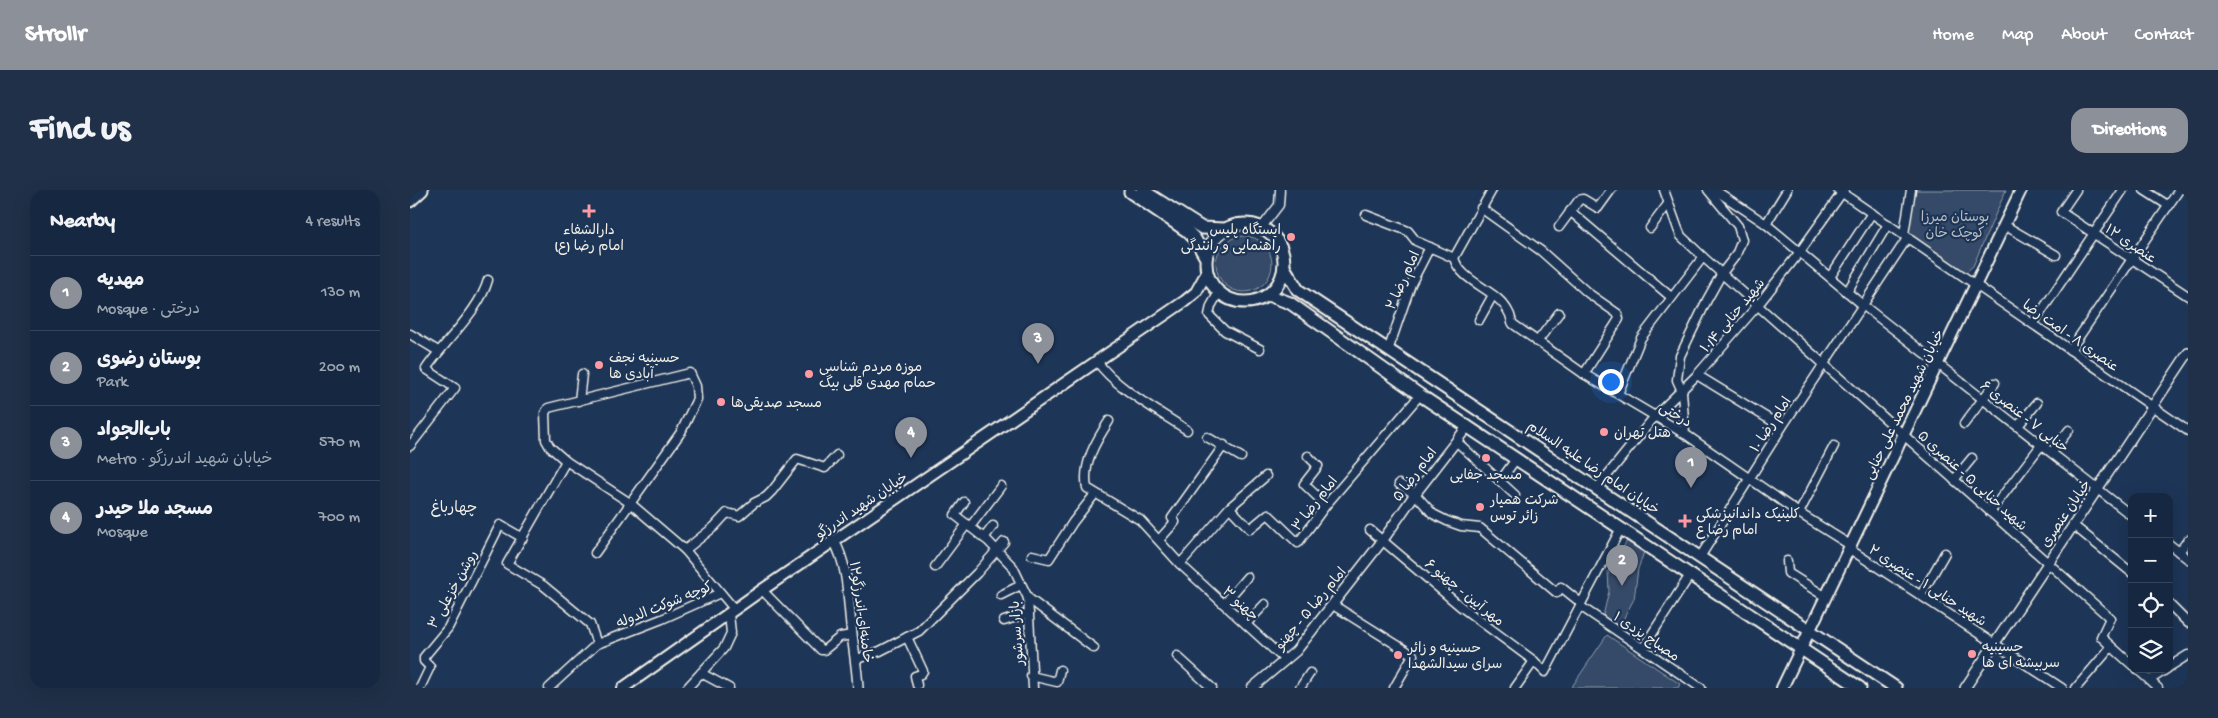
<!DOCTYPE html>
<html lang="en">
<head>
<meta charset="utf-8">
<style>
	:root { --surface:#162841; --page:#1f3048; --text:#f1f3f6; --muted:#9ea6b1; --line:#35445a; --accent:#8c9099 }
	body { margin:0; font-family:"Gochi Hand","Playpen Sans Arabic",sans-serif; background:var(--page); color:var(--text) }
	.controls { position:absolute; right:15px; bottom:15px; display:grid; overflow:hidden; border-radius:10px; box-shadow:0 5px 20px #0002 }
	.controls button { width:45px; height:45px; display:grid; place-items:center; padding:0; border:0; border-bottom:1px solid var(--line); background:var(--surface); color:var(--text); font:25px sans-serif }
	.you { position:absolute; left:1200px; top:191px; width:18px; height:18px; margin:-12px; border:4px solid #fff; border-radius:50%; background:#1a73e8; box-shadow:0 0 0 8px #1a73e833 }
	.badge { display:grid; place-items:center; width:32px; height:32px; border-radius:50%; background:var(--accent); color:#fff; font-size:16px; font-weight:700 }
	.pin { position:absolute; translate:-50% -41px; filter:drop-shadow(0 1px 2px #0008) }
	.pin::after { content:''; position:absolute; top:26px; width:18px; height:15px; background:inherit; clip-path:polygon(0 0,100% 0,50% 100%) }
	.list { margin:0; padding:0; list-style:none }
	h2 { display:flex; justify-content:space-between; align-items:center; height:65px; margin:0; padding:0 20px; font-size:21px }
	h2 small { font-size:16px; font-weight:400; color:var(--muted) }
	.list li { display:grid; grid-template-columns:32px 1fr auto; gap:15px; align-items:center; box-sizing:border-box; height:75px; padding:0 20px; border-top:1px solid var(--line) }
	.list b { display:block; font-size:19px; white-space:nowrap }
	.list p { margin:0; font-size:16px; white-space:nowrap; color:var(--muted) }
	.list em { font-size:16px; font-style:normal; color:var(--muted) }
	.icon { flex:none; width:28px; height:28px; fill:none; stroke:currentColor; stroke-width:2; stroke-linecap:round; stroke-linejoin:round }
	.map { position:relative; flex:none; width:1778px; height:498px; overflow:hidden; border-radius:15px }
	header { display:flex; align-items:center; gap:30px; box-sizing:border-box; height:70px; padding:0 25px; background:var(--accent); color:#fff }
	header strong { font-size:24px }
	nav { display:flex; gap:28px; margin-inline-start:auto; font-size:18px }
	.intro { display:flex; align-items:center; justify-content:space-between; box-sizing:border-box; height:120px; padding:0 30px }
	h1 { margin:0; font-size:35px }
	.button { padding:12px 22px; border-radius:15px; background:var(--accent); color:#fff; font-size:18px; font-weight:700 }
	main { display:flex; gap:30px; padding:0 30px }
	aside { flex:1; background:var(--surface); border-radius:15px; box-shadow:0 5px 20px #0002 }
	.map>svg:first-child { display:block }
	.green { fill:#354a67; stroke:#949ea8 }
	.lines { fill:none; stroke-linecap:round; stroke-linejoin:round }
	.minor-casing { stroke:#f4f1e8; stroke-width:11 }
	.tertiary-casing { stroke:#f4f1e8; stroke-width:12 }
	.secondary-casing { stroke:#f4f1e8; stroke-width:14 }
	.primary-casing { stroke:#f4f1e8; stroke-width:15 }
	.minor { stroke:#1d3557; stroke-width:8 }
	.tertiary { stroke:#1d3557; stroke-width:9 }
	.secondary { stroke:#1d3557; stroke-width:10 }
	.primary { stroke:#1d3557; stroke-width:11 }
	.poi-dot { fill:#ff9aa2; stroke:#1d3557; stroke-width:2 }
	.labels { text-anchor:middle; stroke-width:4.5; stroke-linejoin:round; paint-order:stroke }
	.park-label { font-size:14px; fill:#bbbfc1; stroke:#1d3557 }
	.poi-label { font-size:14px; fill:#f4f1e8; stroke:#1d3557; text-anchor:start }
	.street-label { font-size:14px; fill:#f4f1e8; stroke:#1d3557 }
	.neighbourhood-label { font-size:15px; fill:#f4f1e8; stroke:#1d3557 }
</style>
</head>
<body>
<header>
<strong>Strollr</strong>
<nav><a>Home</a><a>Map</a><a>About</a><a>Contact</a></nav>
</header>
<div class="intro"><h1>Find us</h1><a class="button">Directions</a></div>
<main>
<aside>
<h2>Nearby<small>4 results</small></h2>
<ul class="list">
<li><span class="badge">1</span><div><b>مهدیه</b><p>Mosque · درختی</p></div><em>130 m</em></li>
<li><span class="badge">2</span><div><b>بوستان رضوی</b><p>Park</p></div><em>200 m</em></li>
<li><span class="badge">3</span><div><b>باب‌الجواد</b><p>Metro · خیابان شهید اندرزگو</p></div><em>570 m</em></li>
<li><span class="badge">4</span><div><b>مسجد ملا حیدر</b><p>Mosque</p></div><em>700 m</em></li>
</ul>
</aside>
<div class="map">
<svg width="1778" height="498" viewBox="0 0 1778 498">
	<rect width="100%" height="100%" fill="#1d3557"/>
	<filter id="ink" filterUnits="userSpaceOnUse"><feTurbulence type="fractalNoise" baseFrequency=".02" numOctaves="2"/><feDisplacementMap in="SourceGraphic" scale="10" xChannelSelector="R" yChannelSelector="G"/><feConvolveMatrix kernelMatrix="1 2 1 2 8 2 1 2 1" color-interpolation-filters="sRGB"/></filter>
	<g filter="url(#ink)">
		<g class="green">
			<polygon points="1504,0 1596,0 1563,76 1555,83 1498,42"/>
			<circle cx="834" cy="74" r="28"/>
			<polygon points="1217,351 1234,362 1228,379 1224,409 1209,437 1193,426 1199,401 1198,381"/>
			<polygon points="1197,445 1270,494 1268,498 1161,498"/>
		</g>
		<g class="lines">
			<defs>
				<g id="minor">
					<path d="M1082,0L1044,68C1051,93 1088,99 1099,123C1101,126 1101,131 1103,134L1174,184L1275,244L1389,323L1440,355"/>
					<polyline points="1254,0 1268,39 1271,46 1293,67 1700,428 1691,447 1722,475"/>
					<polyline points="1305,0 1356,34 1454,116 1722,326"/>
					<polyline points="1428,0 1778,241"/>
					<polyline points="1666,0 1651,22 1778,106"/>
					<polyline points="1734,0 1759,16"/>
					<polyline points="1071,18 1131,61 1178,103 1208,124 1209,129 1174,184"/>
					<polyline points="1160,21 1261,107"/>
					<polyline points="956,25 998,41 1006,51 1044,68"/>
					<polyline points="1356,34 1377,0"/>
					<polyline points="1594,35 1646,65"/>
					<polyline points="852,37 869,15 870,0"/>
					<polyline points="1149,37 1169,10 1173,9 1188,18 1201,0"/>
					<polyline points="1240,38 1258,14"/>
					<polyline points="1494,44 1501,0"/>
					<polyline points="1420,87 1462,23"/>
					<polyline points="809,102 801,116 799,125 815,141 850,159"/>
					<polyline points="1437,102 1478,34"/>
					<polyline points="1069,130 1083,105"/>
					<polyline points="1623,134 1713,0"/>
					<polyline points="0,144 28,161"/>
					<polyline points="1127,152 1149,123"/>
					<polyline points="979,158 1001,94 1020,57"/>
					<polyline points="1660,160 1769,0"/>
					<path d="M687,171C704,197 750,222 777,240"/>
					<polyline points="1287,185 1372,237"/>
					<polyline points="1208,204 1231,148 1293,67"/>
					<polyline points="169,211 172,184"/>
					<path d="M699,231C686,251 672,274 677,298L730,330L770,374L875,470"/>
					<polyline points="1554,234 1585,193"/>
					<polyline points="1608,236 1627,213"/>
					<polyline points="1275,244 1272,201 1267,190 1270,166 1297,110 1312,83 1326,65 1332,50 1328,36 1298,0"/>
					<polyline points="797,247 831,267"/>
					<polyline points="1046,251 1105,305"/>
					<path d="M0,256L45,198L16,179C34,152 70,120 78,90"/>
					<polyline points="1642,262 1659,240"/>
					<polyline points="898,266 908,276 894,294 916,315"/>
					<polyline points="156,271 97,374 134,396 180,434 187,454"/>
					<polyline points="1544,290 1562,268"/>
					<polyline points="1090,291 1106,269"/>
					<polyline points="989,294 1005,304 1023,324 1037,331 1051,336 1070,338 1147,403 1151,397 1171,413"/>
					<polyline points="1188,297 1245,226 1287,185 1348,115 1389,63 1434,0"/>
					<polyline points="554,312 545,325 578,351 603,377 618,408 623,498"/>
					<polyline points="820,318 840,339 858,324 888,353 916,315 1010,205"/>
					<polyline points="1580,322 1632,254"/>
					<polyline points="1389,323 1424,256"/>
					<polyline points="1663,335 1722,383"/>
					<polyline points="560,337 591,296"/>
					<polyline points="960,340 1050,416 1124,471 1135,482 1211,338"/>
					<polyline points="574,348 583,336"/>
					<polyline points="749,350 765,332 762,328 814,255"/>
					<polyline points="1759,354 1778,369"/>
					<polyline points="1438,358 1652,498"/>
					<polyline points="275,360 304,337 317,323 329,326 344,313 356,307 362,301 387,269 415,278 427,265"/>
					<polyline points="1769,362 1778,350"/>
					<polyline points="185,363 271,242 287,209 286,196 280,183 138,218 135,223 136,250 140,257 156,271 220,313 275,360 325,420"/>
					<polyline points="622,365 639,369 663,332 685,304"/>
					<polyline points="1290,367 1372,237 1498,47"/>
					<polyline points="1377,371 1378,383 1416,407"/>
					<polyline points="770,374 819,318 856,286"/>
					<polyline points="525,377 557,334"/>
					<polyline points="352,400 411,460 414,460 430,447 442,445"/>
					<polyline points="591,405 611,395"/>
					<polyline points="1511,405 1535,363"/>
					<polyline points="618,408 684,458"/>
					<polyline points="814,414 837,387"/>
					<polyline points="1759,414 1778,433"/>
					<polyline points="923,415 1003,465 984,498"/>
					<polyline points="1170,416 1291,498"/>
					<polyline points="594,431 619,423"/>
					<polyline points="836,434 855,414"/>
					<polyline points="497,447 513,481 511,484 505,486 507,495"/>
					<polyline points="1233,458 1280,385"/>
					<polyline points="767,466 802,498"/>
					<polyline points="447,469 470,461 509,441 567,383 594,352"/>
					<polyline points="1759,477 1778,465"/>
					<polyline points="1727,479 1748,498"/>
					<polyline points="291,483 319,498"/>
					<polyline points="621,486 647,492 650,480"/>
					<polyline points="1740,490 1757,479"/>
					<polyline points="10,498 20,477 14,471 14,467 38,438 90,335 113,348"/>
					<polyline points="139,498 187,454 252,429 310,403"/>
					<polyline points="277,498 314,458 321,443 319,424"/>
					<polyline points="890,498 900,483"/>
					<polyline points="1105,498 1124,471"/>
					<polyline points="1666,498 1701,457"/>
				</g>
				<g id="tertiary">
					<path d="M424,351C438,375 438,408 441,435C443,456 447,477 448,498"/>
					<polyline points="842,498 886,461 973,350 1005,304 1058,236"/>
					<polyline points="1555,498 1778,163"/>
				</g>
				<g id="secondary">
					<polyline points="213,498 352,400 775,111 786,102 797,82"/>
					<polyline points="1372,498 1611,0"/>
				</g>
				<g id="primary">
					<polyline points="732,0 792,38 814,39"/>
					<polyline points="720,2 777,41 785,49 796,68"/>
					<polyline points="0,11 12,0"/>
					<circle cx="835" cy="73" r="39"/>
					<polyline points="874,77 888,100 1486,498"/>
					<polyline points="858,105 880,113 1010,205 1450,498"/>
				</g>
			</defs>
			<use href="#minor" class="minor-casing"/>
			<use href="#tertiary" class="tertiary-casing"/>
			<use href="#secondary" class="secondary-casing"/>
			<use href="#primary" class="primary-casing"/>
			<use href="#minor" class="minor"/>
			<use href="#tertiary" class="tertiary"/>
			<use href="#secondary" class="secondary"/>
			<use href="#primary" class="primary"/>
		</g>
	</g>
	<g class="poi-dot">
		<path d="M176.5 13.5h5v5h5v5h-5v5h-5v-5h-5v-5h5z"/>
		<circle cx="881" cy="47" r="5"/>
		<circle cx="189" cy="175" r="5"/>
		<circle cx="399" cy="184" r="5"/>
		<circle cx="311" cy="212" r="5"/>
		<circle cx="1194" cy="242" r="5"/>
		<circle cx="1076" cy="268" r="5"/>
		<circle cx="1070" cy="317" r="5"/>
		<path d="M1272.5 323.5h5v5h5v5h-5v5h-5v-5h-5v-5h5z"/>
		<circle cx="1562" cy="464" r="5"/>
		<circle cx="988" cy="465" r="5"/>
	</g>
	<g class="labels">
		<g class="park-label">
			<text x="1545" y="31">بوستان میرزا<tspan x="1545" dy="16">کوچک خان</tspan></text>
		</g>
		<g class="poi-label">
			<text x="179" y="44" text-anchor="middle">دارالشفاء<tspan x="179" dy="16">امام رضا (ع)</tspan></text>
			<text x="871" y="44" text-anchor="end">ایستگاه پلیس<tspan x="871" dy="16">راهنمایی و رانندگی</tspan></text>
			<text x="199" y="172">حسینیه نجف<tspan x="199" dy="16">آبادی ها</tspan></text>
			<text x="409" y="181">موزه مردم شناسی<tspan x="409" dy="16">حمام مهدی قلی بیگ</tspan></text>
			<text x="321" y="217">مسجد صدیقی‌ها</text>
			<text x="1204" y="247">هتل تهران</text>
			<text x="1076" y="289" text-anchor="middle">مسجد جفایی</text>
			<text x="1080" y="314">شرکت همیار<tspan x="1080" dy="16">زائر توس</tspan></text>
			<text x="1286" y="328">کلینیک داندانپزشکى<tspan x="1286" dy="16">امام رضا ع</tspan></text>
			<text x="1572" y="461">حسینیه<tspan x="1572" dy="16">سربیشه ای ها</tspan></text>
			<text x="998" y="462">حسینیه و زائر<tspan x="998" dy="16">سرای سیدالشهدا</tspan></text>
		</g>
		<g class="street-label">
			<text transform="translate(1721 53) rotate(34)" y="5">عنصری ۱۲</text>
			<text transform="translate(992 90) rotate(-66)" y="5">امام رضا ۲</text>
			<text transform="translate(1322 125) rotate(-50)" y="5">شهید حنایی ۱۰/۴</text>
			<text transform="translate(1661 145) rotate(35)" y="5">عنصری ۸ - امت رضا</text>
			<text transform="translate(1493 214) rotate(-64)" y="5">خیابان شهید محمد علی حنایی</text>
			<text transform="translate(1266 224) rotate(31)" y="5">درختی</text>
			<text transform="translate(1615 226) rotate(38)" y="5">حنایی ۷ - عنصری ۶</text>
			<text transform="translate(1360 234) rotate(-57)" y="5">امام رضا ۱۰</text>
			<text transform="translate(1184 277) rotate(34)" y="5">خیابان امام رضا علیه السلام</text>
			<text transform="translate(1004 284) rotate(-53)" y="5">امام رضا ۵</text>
			<text transform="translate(1563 290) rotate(42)" y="5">شهید حنایی ۵ - عنصری ۵</text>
			<text transform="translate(904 313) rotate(-52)" y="5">امام رضا ۳</text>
			<text transform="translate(451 315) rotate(-34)" y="5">خیابان شهید اندرزگو</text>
			<text transform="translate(1655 323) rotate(-56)" y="5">خیابان عنصری</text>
			<text transform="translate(1518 395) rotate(33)" y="5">شهید حنایی ۱ - عنصری ۲</text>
			<text transform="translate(42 399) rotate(-61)" y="5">روشن خزعلی ۳</text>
			<text transform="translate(1055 402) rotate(39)" y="5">مهر آیین - چهنو ۶</text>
			<text transform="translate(831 413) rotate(43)" y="5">چهنو ۳</text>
			<text transform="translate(254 414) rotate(-22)" y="5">کوچه شوکت الدوله</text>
			<text transform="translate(900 418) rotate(-50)" y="5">امام رضا ۵ - چهنو</text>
			<text transform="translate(452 422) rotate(82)" y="5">خامنه‌ای-اندرزگو۱۲</text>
			<text transform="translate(606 443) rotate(-94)" y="5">بازار سرشور</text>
			<text transform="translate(1237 446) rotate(34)" y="5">مصباح یزدی ۱</text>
		</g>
		<g class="neighbourhood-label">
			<text x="44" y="322">چهارباغ</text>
		</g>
	</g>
</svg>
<div class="controls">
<button>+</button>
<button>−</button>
<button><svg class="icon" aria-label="locate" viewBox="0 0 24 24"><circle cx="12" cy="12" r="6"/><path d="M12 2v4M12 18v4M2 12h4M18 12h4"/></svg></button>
<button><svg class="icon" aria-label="layers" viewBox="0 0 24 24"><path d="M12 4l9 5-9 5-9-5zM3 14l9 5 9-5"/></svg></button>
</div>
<div class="you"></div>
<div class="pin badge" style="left:1281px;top:298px">1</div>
<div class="pin badge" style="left:1212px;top:396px">2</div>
<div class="pin badge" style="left:628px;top:174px">3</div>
<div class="pin badge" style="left:501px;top:268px">4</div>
</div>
</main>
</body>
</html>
